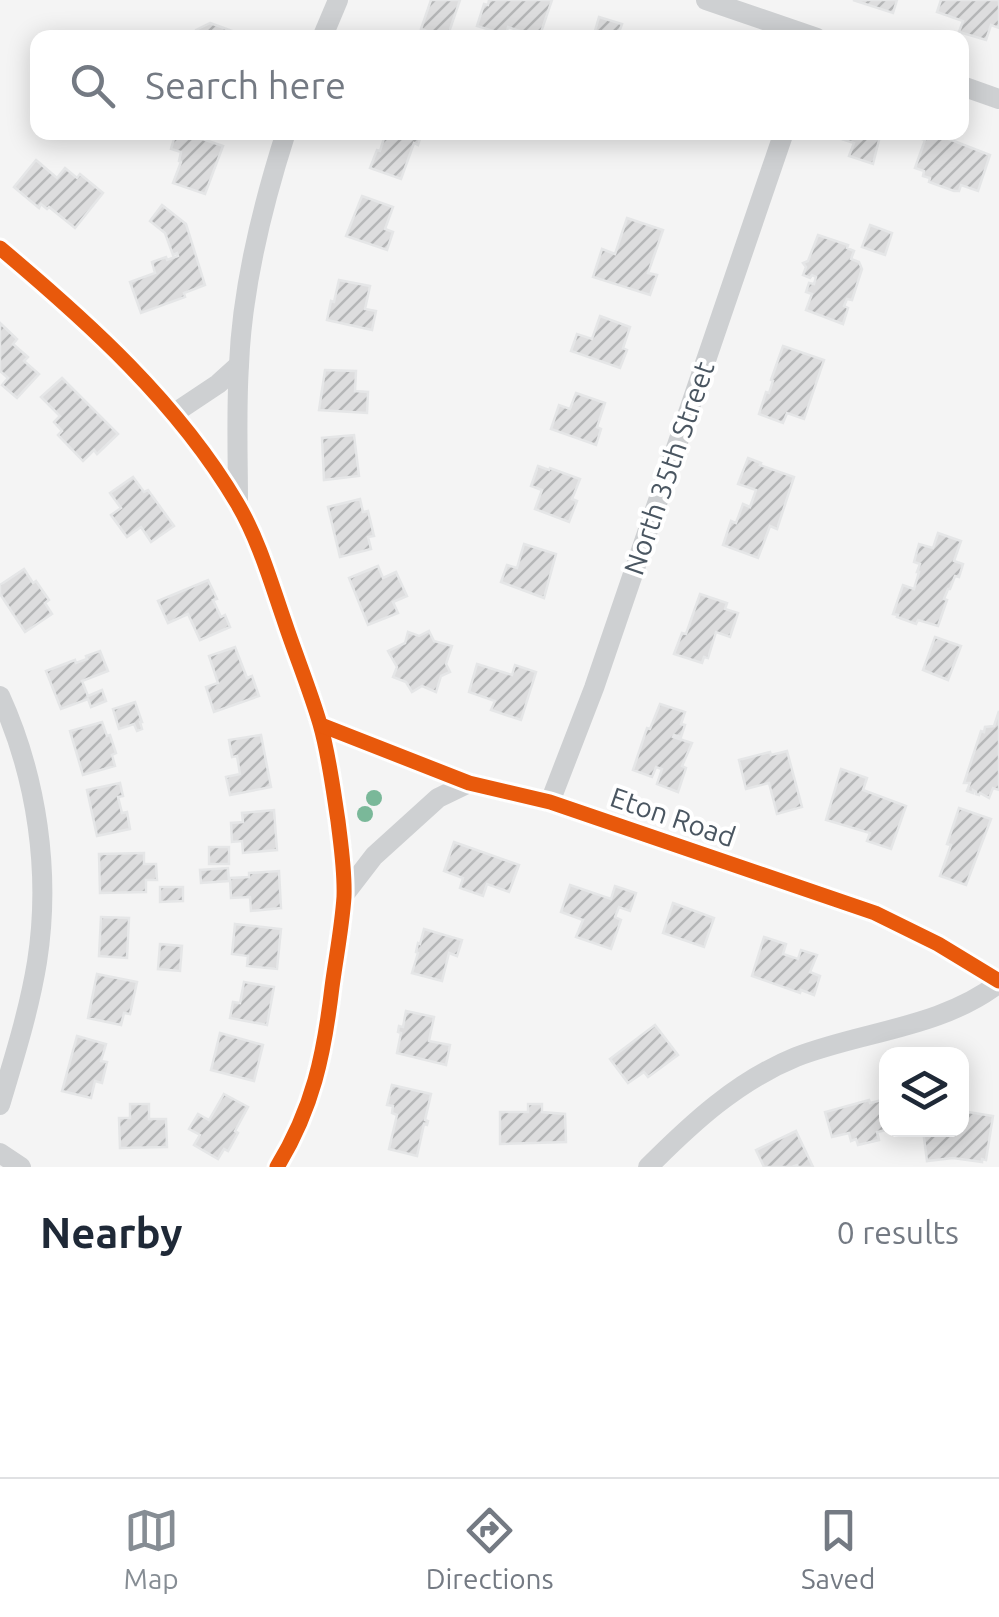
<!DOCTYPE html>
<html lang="en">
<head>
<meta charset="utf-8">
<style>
	:root { --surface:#fff; --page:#f2f2f3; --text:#1f2937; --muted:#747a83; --line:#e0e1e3; --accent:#868d94 }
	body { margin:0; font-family:Ubuntu,sans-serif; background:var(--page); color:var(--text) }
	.controls { position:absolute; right:30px; bottom:30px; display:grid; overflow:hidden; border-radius:20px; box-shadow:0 5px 25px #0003 }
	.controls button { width:90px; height:90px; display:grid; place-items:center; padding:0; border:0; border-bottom:2px solid var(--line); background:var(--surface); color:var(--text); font:50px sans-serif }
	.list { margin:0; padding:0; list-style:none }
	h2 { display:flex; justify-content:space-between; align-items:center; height:130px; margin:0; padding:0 40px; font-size:42px }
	h2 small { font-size:32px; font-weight:400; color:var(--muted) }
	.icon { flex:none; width:55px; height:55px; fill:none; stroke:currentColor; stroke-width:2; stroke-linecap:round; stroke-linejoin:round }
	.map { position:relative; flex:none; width:999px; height:1167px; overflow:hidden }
	.search { position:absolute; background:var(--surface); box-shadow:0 5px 25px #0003; left:30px; right:30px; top:30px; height:110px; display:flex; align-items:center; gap:25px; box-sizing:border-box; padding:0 35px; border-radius:20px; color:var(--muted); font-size:38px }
	.sheet { height:310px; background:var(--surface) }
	nav { display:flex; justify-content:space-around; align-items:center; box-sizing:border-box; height:140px; border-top:2px solid var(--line); background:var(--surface); font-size:28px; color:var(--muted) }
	nav a { display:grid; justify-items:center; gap:5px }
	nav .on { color:var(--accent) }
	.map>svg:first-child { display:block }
	.building { fill:url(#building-hatch); stroke:#e5e6e7; stroke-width:2.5 }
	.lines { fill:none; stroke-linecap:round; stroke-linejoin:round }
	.minor { stroke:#ced0d2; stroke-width:20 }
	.cycleway-casing { stroke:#fff; stroke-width:21 }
	.cycleway { stroke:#e8590c; stroke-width:15 }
	.tree { fill:#7ab899 }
	.labels { text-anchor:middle; stroke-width:8; stroke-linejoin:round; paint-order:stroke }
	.street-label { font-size:28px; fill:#4a5661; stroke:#fff }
</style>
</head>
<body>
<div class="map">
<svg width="999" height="1167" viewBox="0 0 999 1167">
	<defs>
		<pattern id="building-hatch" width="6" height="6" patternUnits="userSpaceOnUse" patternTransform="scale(2.5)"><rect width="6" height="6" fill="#ddddde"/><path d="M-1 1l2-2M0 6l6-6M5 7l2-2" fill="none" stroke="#b5b6b7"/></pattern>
	</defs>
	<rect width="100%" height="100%" fill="#f4f4f4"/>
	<g class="building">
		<polygon points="431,0 460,0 447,38 421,29"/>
		<polygon points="489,0 552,0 539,38 518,38 520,31 508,27 506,35 477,26 484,4 488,5"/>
		<polygon points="853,0 897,0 893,13"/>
		<polygon points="941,0 999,0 999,28 991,25 986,40 959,32 963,21 937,12"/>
		<polygon points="599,17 622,24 617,38 593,38"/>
		<polygon points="210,23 235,32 233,38 194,38 196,30"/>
		<polygon points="176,132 188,134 223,146 205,194 173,183 181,162 179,161 181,152 171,149"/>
		<polygon points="386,132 422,133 418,145 414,143 401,179 370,168 377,150 380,151"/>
		<polygon points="881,132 873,164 849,156 854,143 823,133"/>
		<polygon points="924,132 931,132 990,155 978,191 961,185 959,191 954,191 929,182 930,178 923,176 924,171 915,168 925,140 922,139"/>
		<polygon points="36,160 57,178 65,168 77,178 80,174 103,193 75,228 49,207 47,209 41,204 39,208 14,187"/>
		<polygon points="362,196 393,207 385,229 393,232 387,250 346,236"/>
		<polygon points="162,205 186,224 205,285 184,293 185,297 141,313 130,282 155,273 152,262 166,257 167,260 178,256 177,253 173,255 165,233 150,221"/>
		<polygon points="627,218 663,230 648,273 657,275 650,295 593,277 602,249 615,254"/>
		<polygon points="870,225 892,233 885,255 862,247"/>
		<polygon points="818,235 848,245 847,248 854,251 851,259 859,262 862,269 852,300 847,299 844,306 848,308 843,324 806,310 812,294 806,292 809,283 814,284 816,277 812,275 810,278 803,275 806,267 803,263 808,261"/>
		<polygon points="339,280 370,286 365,309 376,311 372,330 327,320 331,301 334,302"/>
		<polygon points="600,316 630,327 623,348 627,350 620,368 571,351 577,334 592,339"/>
		<polygon points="0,323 17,339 13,344 28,357 24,361 39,374 17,398 2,385 8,378 0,371"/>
		<polygon points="783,346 824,360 804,419 787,413 783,423 759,414 766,392 769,393 773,381 771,380"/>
		<polygon points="325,370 356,371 355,391 368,392 367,413 319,410"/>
		<polygon points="62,378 118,434 97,454 94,450 83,461 58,435 62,431 54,422 60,416 41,397"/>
		<polygon points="576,393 605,403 597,427 601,429 596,445 551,429 559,405 570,409"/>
		<polygon points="354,435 359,476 324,480 322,438"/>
		<polygon points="748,458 761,463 760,465 794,477 777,529 770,526 758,558 723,545 731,521 736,523 743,504 750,507 756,490 738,484"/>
		<polygon points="538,466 549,470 550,468 580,479 572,499 577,501 569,522 535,509 542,490 531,486"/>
		<polygon points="133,477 144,492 148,490 174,526 151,542 141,527 127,537 111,515 121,508 110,493"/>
		<polygon points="360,499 363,512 368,511 374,536 368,537 371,549 340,557 328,507"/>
		<polygon points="938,533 961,541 954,561 963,564 959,577 955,576 950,589 948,589 944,599 947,600 938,626 918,620 916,624 897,617 898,615 893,614 903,585 914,589 919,572 917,572 920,564 914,562 919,544 933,548"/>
		<polygon points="524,544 556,554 544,598 501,582 507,565 517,568"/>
		<polygon points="378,566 383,578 396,572 407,596 393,602 398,613 368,625 349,578"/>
		<polygon points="24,569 33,583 36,581 49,600 45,603 52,614 25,632 0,594 0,585"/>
		<polygon points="208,580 217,599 213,600 221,617 225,615 230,627 200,640 188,614 168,623 158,601"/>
		<polygon points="700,594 727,603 725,609 738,613 730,637 716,632 708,658 704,657 702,663 674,654 682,633 686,634"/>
		<polygon points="429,631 434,641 452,646 446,664 450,672 441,676 436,692 422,686 412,692 406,682 393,677 397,667 388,651 405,643 408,632 419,636"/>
		<polygon points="935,637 961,646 948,680 923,670"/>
		<polygon points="235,647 247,678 252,676 259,696 214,712 206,687 218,683 209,656"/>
		<polygon points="100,651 108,671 82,681 88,696 102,690 106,701 91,707 88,699 61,709 46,671 75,660 76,663 87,659 86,656"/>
		<polygon points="477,664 512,675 515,665 536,672 521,720 491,710 495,701 469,692"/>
		<polygon points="135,702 142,722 140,722 142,729 137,731 134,724 119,729 113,709"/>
		<polygon points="660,704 685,712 681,724 685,725 681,737 674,735 673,737 692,743 682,766 686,768 678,792 657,784 662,769 656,767 652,777 633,770 647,728 650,729"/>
		<polygon points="999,711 999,790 993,788 989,798 980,793 979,795 976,794 976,792 973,790 973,793 967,791 970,783 964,783 981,731 984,732 985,727 994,726"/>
		<polygon points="102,722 107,736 110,735 116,753 112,755 115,766 83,775 70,731"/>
		<polygon points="261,735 271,787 230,795 226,777 240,774 237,756 232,757 229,740"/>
		<polygon points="787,751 802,807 777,814 769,783 746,789 739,760 770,752 771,755"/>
		<polygon points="841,769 867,778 863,790 906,806 891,849 867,841 870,833 826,820"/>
		<polygon points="120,783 123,796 118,797 122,813 127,812 130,829 97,836 87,790"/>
		<polygon points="959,808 991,819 966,885 940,876 951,845 947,844"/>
		<polygon points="274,810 277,850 243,853 242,841 232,842 231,823 243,822 242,813"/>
		<polygon points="454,842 519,865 509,892 487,884 483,896 460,888 463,878 444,871"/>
		<rect x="209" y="847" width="20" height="17"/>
		<polygon points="144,853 144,864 156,864 157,880 146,880 146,892 100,893 99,854"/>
		<polygon points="228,868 229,881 201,883 200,870"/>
		<polygon points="279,871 281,908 251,911 250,897 231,898 230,878 249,877 249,873"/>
		<polygon points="570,885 611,899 615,886 636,893 630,911 619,907 615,917 621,920 611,949 576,937 583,920 561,912"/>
		<polygon points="160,887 183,887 183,901 160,902"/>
		<polygon points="673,903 714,918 704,947 663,933"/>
		<polygon points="101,917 129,918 127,958 99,956"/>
		<polygon points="235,924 281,929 277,969 247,966 248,956 232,954"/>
		<polygon points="424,929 462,940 457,956 449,953 442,981 412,973 418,953 416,952 418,943 420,944"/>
		<polygon points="764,937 786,944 783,954 798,959 801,950 817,955 810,972 820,976 814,995 801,990 800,993 752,976"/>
		<polygon points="160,944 182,946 180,971 158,969"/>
		<polygon points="97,974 137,982 130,1014 124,1013 121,1025 88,1018"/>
		<polygon points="244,982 274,987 267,1025 230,1018 233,1002 240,1003"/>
		<polygon points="406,1011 434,1017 429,1041 450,1045 446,1065 397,1053 401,1033 398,1032 399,1026 403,1027"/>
		<polygon points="655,1025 678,1055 648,1077 644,1072 628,1083 610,1059"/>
		<polygon points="220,1033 263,1045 254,1081 211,1070"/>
		<polygon points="77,1036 106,1044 101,1061 107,1062 102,1083 95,1081 91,1098 62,1091"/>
		<polygon points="392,1085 431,1094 425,1120 428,1121 427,1125 424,1124 417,1156 389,1149 397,1115 392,1113 393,1106 387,1105"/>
		<polygon points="224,1094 248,1107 235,1131 238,1133 228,1151 224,1149 218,1159 194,1145 200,1135 189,1129 198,1114 209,1120"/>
		<polygon points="886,1099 887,1130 877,1132 879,1140 858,1145 856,1139 851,1141 849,1133 832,1137 825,1112 869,1100 870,1103"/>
		<polygon points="130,1104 149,1104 149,1119 166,1119 167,1147 120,1148 119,1118 130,1118"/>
		<polygon points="528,1104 542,1104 542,1112 565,1114 566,1142 500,1144 500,1112 528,1112"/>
		<polygon points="962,1111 993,1116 986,1160 982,1159 982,1162 953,1158 927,1161 923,1130 962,1130"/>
		<polygon points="796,1131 813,1167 798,1167 797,1165 792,1167 764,1167 756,1150"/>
	</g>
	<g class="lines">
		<g class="minor">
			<polyline points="706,0 817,38"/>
			<polyline points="322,38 338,0"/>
			<polyline points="962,86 999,99"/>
			<path d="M0,248C88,322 178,403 237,503C259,540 271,583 285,623C296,656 310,690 320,724C329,755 333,789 338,821C341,846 345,871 344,897C342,927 336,957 332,987C324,1055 313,1108 277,1167"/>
			<polyline points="173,414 218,384 239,365"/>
			<path d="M238,504C238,458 236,411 239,365C242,287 262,207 286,132"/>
			<path d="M0,696C37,777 51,873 37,962C29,1011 14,1058 0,1105"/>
			<polyline points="321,725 469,783 550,802 875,913 938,944 999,981"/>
			<polyline points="550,802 594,688 784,132"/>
			<polyline points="344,895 374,856 438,798 469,783"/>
			<polyline points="0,1153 21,1167"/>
			<path d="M648,1167C692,1123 737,1081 796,1057C863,1031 941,1028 999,983"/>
		</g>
		<defs>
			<g id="cycleway">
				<path d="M0,248C88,322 178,403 237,503C259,540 271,583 285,623C296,656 310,690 320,724C329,755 333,789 338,821C341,846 345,871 344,897C342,927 336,957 332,987C324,1055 313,1108 277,1167"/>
				<polyline points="321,725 469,783 550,802 875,913 938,944 999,981"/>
			</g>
		</defs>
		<use href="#cycleway" class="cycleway-casing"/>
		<use href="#cycleway" class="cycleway"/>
	</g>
	<g class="tree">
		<circle cx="374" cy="798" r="8"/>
		<circle cx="365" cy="814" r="8"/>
	</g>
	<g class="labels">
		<g class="street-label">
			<text transform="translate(669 468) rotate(-71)" y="10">North 35th Street</text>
			<text transform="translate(673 817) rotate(19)" y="10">Eton Road</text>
		</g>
	</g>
</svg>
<div class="controls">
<button><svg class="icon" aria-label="layers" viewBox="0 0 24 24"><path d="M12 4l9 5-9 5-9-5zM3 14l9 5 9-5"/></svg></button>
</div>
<div class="search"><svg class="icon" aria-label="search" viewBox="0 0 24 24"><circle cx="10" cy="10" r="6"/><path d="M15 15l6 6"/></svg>Search here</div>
</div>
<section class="sheet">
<h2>Nearby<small>0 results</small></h2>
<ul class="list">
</ul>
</section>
<nav>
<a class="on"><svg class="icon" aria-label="map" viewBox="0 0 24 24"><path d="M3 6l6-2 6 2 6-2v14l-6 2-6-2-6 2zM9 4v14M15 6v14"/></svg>Map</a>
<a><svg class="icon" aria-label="directions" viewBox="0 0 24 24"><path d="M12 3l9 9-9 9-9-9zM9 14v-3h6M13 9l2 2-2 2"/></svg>Directions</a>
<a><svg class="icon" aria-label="saved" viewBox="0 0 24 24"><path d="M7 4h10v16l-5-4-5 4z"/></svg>Saved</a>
</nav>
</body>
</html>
